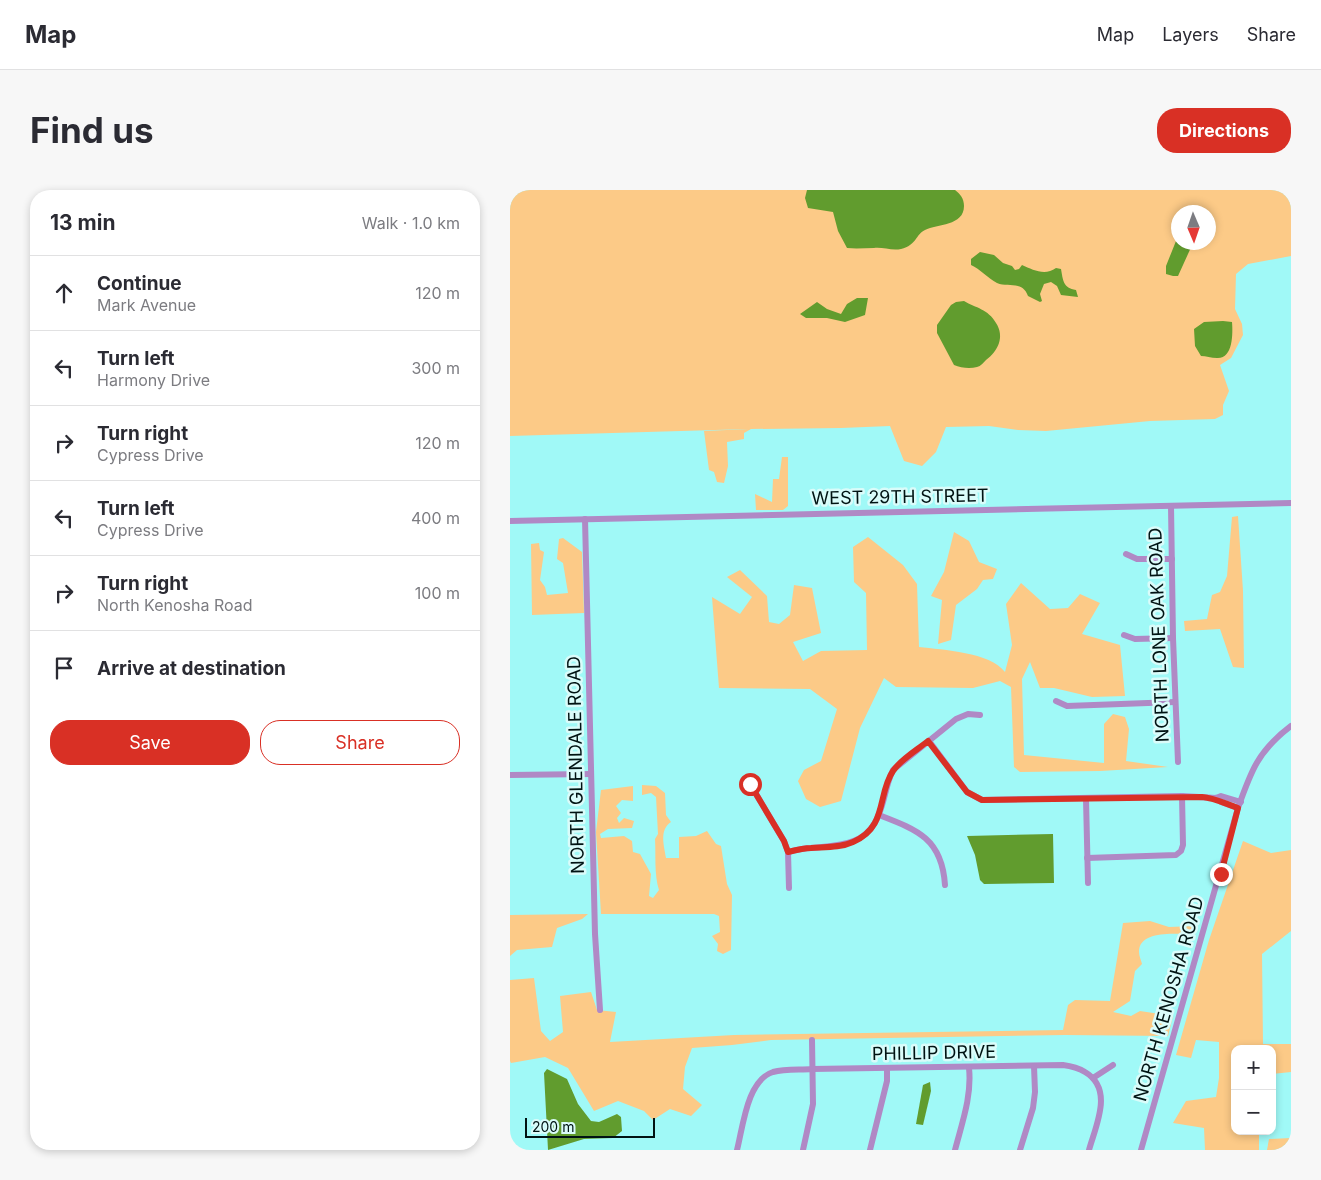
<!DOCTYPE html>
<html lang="en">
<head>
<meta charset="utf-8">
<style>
	:root { --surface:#fff; --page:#f7f7f7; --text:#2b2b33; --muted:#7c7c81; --line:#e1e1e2; --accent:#d93025 }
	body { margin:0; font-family:Inter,sans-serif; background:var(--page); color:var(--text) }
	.controls { position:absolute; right:15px; bottom:15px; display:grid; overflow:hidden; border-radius:10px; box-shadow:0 2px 8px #0003 }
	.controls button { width:45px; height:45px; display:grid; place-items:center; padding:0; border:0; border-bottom:1px solid var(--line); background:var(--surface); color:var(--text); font:25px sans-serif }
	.compass { position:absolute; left:661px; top:15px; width:45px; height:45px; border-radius:50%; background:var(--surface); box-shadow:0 2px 8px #0003; rotate:178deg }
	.scale { position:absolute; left:15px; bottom:12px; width:130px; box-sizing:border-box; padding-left:5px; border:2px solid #001313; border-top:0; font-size:14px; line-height:18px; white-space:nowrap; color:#001313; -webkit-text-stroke:4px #dafcfa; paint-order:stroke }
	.stop { position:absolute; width:15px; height:15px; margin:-11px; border:4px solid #d93025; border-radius:50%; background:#fff }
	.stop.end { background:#d93025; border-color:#fff; box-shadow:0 1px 5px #0008 }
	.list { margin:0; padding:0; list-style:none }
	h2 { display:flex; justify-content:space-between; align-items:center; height:65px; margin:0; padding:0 20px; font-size:21px }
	h2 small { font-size:16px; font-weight:400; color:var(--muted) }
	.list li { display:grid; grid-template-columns:32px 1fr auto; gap:15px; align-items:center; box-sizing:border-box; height:75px; padding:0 20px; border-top:1px solid var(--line) }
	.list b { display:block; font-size:19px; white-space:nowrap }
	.list p { margin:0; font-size:16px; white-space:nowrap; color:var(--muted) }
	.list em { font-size:16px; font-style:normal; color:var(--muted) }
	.actions { display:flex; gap:10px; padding:15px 20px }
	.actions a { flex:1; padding:11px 0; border:1px solid var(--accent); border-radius:20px; text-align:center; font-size:18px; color:var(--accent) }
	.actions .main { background:var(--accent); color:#fff }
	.icon { flex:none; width:28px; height:28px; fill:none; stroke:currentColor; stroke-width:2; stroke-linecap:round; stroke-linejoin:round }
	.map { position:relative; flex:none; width:781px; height:960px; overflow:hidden; border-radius:20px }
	header { display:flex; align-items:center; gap:30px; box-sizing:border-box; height:70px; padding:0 25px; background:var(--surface); border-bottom:1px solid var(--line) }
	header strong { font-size:24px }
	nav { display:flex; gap:28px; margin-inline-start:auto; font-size:18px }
	.intro { display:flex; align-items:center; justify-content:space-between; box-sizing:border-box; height:120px; padding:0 30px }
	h1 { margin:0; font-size:35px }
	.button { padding:12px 22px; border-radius:20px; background:var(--accent); color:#fff; font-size:18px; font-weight:700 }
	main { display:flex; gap:30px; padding:0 30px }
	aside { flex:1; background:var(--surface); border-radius:20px; box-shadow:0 2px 8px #0003 }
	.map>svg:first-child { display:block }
	.green { fill:#fcca87; fill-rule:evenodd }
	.water { fill:#619c2e }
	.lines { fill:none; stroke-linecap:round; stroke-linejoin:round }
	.minor { stroke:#b089c5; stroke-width:6 }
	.route { stroke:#d93025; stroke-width:6 }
	.labels { text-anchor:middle; stroke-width:5; stroke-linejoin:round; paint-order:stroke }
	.street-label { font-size:18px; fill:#001313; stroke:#dafcfa }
</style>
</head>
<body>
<header>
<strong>Map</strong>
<nav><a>Map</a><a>Layers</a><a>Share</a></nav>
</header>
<div class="intro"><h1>Find us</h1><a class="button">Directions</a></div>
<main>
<aside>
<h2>13 min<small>Walk · 1.0 km</small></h2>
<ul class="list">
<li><svg class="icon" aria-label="ahead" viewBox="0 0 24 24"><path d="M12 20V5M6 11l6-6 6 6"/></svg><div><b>Continue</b><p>Mark Avenue</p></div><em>120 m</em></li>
<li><svg class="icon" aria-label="left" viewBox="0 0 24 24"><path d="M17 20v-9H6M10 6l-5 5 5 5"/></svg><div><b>Turn left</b><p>Harmony Drive</p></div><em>300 m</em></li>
<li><svg class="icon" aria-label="right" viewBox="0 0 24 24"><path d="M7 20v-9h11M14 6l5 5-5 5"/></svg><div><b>Turn right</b><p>Cypress Drive</p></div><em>120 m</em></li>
<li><svg class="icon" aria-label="left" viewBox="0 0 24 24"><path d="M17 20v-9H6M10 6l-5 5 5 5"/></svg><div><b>Turn left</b><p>Cypress Drive</p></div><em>400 m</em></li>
<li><svg class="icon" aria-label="right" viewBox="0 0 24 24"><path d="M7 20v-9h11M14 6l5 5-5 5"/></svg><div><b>Turn right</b><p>North Kenosha Road</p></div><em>100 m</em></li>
<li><svg class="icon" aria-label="arrive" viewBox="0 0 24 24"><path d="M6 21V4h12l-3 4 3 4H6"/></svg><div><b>Arrive at destination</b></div></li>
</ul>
<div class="actions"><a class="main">Save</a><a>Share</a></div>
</aside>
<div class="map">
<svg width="781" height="960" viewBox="0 0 781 960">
	<rect width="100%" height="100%" fill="#a0f9f7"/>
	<g class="green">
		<path d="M0,0H781V66L738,74L726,84L725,119L732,134L733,145L721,168L710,175L719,201L713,215V225L705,229L640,231L536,241L508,240L479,236L436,237L426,262L412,276L394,271L380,236L331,238L241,239L234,243V249L217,252L218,276L214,293L207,292L204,282L199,280L194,241L239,239L0,246ZM668,22H698V52H668Z"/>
		<polygon points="272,267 278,267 278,316 273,320 246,320 245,304 262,312 263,289 269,289"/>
		<polygon points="728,326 733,401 734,478 723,477 710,439 675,441 674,431 697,429 702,405 710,402 717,386 722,327"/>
		<polygon points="444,342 459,351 469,372 487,379 483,389 473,390 467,399 446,415 441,450 428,454 432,410 421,406 434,382"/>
		<path d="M358,347L393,375L407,394L409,457C433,460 480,462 495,482L502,455L496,414L511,393L540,419L558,418L570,404L590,413L572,444L610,455L615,506L582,507L544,498H530L520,472L512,489L514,565L594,573V534L603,524L615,527L619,539L616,571L658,577L590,581L510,582L504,577L501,497L490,491L463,498L386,497L374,488L350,538L331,611L310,617L296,609L288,591L294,580L311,571L327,519L300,499L209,498L202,407L230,424L242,407L217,387L230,380L257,406L259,432L269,434L280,425L284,395L302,398L311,443L283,452L293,471L311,461L357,460L356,403L344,392L343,357Z"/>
		<polygon points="53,348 72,362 74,423 22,425 21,354 29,353 30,360 34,362 30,390 35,397 37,405 58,403 53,373 47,369 49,349"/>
		<path d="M132,595L146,596L155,603L156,625L161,632C149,640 154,655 156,668H169V647L186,646L197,641L206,654L211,656L217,694L222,705L221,760L213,764L207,761L208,754L202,746L210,742L209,726L204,724H91L86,642L91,600L123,596V611L112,610L106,616L111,623L107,628L109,633L114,628L124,631L122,638L98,639L90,644L91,648L114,646L122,651L123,662L130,664L141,684L139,706L143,708L149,700C144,684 146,666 145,649L148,644L146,607L141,603L132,605Z"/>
		<polygon points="733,651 761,663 781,660 781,741 752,764 753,854 781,854 781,882 762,884 762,859 725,859 725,941 749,941 749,960 695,960 694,938 663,933 676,911 706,907 709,888 709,852 686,850 681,868 666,865 699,750"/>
		<polygon points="78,724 72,729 47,738 42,757 7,760 0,766 0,725"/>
		<path d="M640,731L659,737L686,736L684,745C670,744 629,739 629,762C629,766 631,770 632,774L625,781L620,811L603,822L621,826L630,821L663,826L658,846L555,845L261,850L222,855L182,858L175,877L173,899L192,915L181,926L160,919L143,930L134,921L108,911L84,921L58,878L35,867L1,873L0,871V790L24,788L31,841L40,851L53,842L50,806L81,802L87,820L106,822L100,852L224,845L553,840L558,815L565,810L600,811L613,733Z"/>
		<polygon points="781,948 781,960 757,960 759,949"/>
	</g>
	<g class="water">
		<path d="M297,0H445C450,4 454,8 454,16C454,36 427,34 415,40C405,45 407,55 391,59C382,61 373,57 364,58C355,58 347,59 337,58L328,41L323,22L298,18L295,8Z"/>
		<polygon points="668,46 668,52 683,53 668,86 663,86 656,84 656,76"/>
		<path d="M470,62L484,65L493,73L502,76L505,80L509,79L512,75C523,80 535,86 546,78L551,79C553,90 553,98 566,100L568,107L551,105L547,96L541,92L534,94L530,104L532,111L530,112L518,106C512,90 498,98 487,93C478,88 470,79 461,75V69Z"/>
		<polygon points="347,108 358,108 355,125 335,132 317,128 296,128 290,124 307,112 317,119 331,124 337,114"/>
		<path d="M454,111C466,118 478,119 486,133C495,147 488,161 476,170C473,173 471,176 467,177C460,179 451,178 444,175L427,143V135L441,115L446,112Z"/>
		<path d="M713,131L722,132C723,144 723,169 707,168C701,168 696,166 691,166L685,156L684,139L694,132Z"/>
		<polygon points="543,644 544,693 474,694 470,690 465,665 457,646"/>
		<polygon points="37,879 57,889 68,914 81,931 89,932 107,924 111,927 112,941 103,948 74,949 38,960 34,883"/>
		<polygon points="420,892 421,901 413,935 406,934 413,895"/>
	</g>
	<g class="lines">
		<g class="minor">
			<polyline points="661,316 663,448 668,572"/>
			<polyline points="75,329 85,744 90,820"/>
			<polyline points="0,331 781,313"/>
			<polyline points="616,364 627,369 662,369"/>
			<polyline points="614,445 625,449 663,448"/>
			<polyline points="546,511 557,516 665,512"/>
			<polyline points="419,551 457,602 472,610 672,606 706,608 711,606 731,612"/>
			<polyline points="0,585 81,584"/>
			<polyline points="240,594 274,651 278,662 279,698"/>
			<polyline points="706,608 711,612 728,618"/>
			<polyline points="576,609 578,693"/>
			<path d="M369,625C408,640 432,649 435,695"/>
			<path d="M278,662C286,660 294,658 301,658C330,655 357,656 369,624C375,610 376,594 383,580L446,529L458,524L470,525"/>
			<polyline points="577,668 666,665 671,661 673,655 672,606"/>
			<polyline points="583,888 603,875"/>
			<path d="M227,960C233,937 237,890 263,882C275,879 289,880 302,879L553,875C561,876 567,877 575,882C604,899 586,935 579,960"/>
			<polyline points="293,960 303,914 302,850"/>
			<polyline points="360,960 377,891 377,879"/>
			<path d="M445,960C452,933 462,906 459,878"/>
			<polyline points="510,960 523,918 525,902 524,876"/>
			<path d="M631,960L728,618C741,581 748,561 781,536"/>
		</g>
	</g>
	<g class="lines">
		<path class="route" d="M240,594L274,651L278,662C286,660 294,658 301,658C315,657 330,658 343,652C378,637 367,604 383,581C391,569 407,560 418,551L457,602L472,610L692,607C705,608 716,614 728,618L711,684"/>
	</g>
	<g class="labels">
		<g class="street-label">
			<text transform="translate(390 307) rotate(-1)" y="6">WEST 29TH STREET</text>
			<text transform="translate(649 445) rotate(-92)" y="6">NORTH LONE OAK ROAD</text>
			<text transform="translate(66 575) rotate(-91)" y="6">NORTH GLENDALE ROAD</text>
			<text transform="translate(659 809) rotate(-74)" y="6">NORTH KENOSHA ROAD</text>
			<text transform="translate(424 863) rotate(-1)" y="6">PHILLIP DRIVE</text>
		</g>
	</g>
</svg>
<div class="controls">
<button>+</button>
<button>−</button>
</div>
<svg class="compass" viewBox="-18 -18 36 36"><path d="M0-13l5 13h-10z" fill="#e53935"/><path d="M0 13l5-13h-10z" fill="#7c7c81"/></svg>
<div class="scale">200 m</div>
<div class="stop" style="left:240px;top:594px"></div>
<div class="stop end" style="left:711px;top:684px"></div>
</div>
</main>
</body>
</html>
